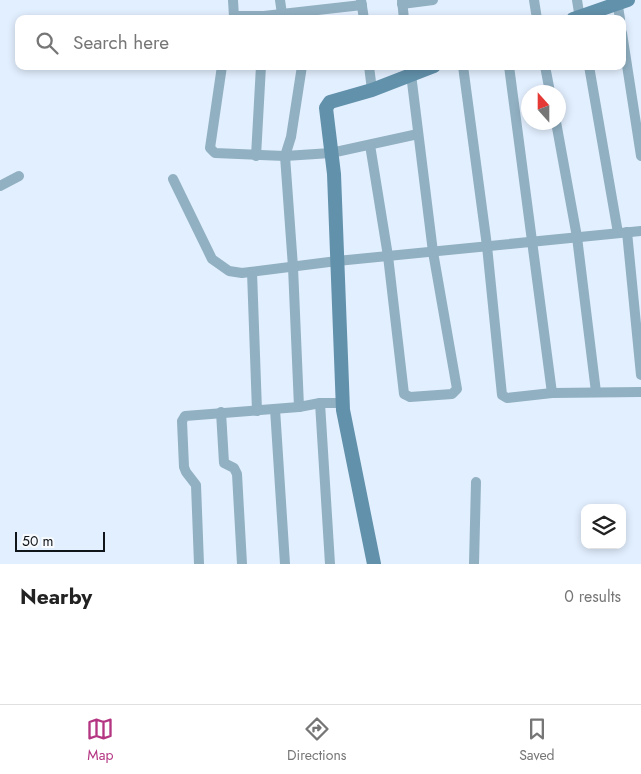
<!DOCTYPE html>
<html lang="en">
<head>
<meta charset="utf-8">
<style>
	:root { --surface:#fff; --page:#f2f2f2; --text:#222; --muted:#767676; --line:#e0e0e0; --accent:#b43582 }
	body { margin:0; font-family:Jost,sans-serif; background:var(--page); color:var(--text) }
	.controls { position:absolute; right:15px; bottom:15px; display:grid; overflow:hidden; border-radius:10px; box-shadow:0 2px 8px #0003 }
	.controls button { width:45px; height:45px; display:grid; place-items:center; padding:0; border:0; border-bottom:1px solid var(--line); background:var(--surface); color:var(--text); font:25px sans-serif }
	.compass { position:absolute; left:521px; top:85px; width:45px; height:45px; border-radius:50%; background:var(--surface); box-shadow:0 2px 8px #0003; rotate:339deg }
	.scale { position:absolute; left:15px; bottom:12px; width:90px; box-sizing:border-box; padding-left:5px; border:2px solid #10151a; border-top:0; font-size:14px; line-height:18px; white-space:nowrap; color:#10151a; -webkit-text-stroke:4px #f8fbfe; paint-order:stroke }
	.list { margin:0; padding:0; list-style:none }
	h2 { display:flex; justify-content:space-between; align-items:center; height:65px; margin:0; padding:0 20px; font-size:21px }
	h2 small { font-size:16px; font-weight:400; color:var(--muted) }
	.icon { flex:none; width:28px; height:28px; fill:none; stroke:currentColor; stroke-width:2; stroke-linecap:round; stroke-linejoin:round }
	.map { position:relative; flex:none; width:641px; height:564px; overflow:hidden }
	.search { position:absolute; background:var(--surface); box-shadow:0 2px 8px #0003; left:15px; right:15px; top:15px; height:55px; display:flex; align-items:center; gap:12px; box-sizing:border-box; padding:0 18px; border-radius:10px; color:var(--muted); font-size:19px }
	.sheet { height:140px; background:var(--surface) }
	nav { display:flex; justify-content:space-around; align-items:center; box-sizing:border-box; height:70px; border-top:1px solid var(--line); background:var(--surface); font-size:14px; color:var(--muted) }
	nav a { display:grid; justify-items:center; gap:2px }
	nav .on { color:var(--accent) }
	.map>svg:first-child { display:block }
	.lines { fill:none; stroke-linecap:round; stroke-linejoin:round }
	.street { stroke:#91b0c2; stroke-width:10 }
	.secondary { stroke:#6291ab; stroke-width:14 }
</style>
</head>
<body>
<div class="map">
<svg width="641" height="564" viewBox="0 0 641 564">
	<rect width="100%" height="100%" fill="#e2effe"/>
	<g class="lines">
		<g class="street">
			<polyline points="233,0 234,17"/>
			<polyline points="280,0 282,14"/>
			<polyline points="361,0 364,19"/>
			<polyline points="402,0 404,19"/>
			<polyline points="534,0 537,19"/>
			<polyline points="577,0 580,19"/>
			<polyline points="617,0 620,19"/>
			<polyline points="402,4 433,0"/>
			<polyline points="232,19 238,16 264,16 362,5"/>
			<polyline points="622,33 641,156"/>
			<polyline points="222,66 210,148 215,153 285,156 331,153 418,134"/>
			<polyline points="369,66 372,90"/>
			<polyline points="463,66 487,246 502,395 507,398 552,393 641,392"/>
			<polyline points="509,66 552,393"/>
			<polyline points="545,66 550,92"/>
			<polyline points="589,66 618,233"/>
			<polyline points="556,122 577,237 596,392"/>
			<polyline points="370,145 388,256 404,394 410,397 452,394 457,389 433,252 410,66"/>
			<polyline points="256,156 261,66"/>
			<polyline points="173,179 212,259 229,271 242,273 337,261 641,231"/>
			<polyline points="0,186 19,176"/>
			<polyline points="627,232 641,375"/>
			<polyline points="252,272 257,411"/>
			<polyline points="320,403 330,564"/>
			<polyline points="299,407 293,267 285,156 291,137 302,66"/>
			<polyline points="275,409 285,564"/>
			<polyline points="221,412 224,463 234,468 237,474 242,564"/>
			<polyline points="199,564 196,485 186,472 184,467 182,421 185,416 299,407 320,403 343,403"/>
			<polyline points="474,564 476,482"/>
		</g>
		<g class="secondary">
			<polyline points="573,19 628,0"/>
			<polyline points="374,564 343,410 334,174 326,108 330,102 372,90 434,66"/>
		</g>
	</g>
</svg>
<div class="controls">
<button><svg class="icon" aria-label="layers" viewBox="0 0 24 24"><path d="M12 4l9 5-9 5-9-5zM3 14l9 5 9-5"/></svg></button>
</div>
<svg class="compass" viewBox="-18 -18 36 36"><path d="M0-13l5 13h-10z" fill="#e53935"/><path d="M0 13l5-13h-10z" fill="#767676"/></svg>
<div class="scale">50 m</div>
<div class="search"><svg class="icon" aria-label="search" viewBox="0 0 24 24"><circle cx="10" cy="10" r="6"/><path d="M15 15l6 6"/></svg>Search here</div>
</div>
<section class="sheet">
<h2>Nearby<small>0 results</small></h2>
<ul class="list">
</ul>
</section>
<nav>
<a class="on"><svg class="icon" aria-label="map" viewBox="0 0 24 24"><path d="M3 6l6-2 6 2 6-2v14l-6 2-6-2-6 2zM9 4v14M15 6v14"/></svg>Map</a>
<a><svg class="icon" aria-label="directions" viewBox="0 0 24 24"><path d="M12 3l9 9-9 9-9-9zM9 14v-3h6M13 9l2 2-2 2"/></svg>Directions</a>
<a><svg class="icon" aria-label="saved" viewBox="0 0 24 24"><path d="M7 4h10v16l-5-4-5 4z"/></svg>Saved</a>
</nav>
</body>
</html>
